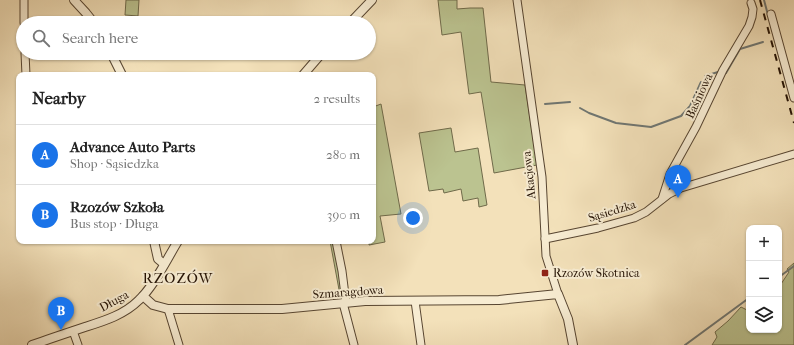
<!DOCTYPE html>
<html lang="en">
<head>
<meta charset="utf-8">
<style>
	:root { --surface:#fff; --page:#f6f6f6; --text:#222; --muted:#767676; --line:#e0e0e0; --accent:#1a73e8 }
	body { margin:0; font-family:"IM FELL French Canon",serif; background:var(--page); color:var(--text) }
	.controls { position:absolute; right:12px; bottom:12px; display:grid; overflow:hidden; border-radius:8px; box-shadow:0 1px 3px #0004 }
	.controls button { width:36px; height:36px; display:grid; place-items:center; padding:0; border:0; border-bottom:1px solid var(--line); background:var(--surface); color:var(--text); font:20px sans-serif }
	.you { position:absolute; left:413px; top:218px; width:14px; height:14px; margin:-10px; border:3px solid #fff; border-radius:50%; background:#1a73e8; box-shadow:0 0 0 6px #1a73e833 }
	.badge { display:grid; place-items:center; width:26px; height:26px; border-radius:50%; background:var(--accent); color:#fff; font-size:13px; font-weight:700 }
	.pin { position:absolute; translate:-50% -33px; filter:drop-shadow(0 1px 2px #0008) }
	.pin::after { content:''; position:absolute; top:21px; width:14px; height:12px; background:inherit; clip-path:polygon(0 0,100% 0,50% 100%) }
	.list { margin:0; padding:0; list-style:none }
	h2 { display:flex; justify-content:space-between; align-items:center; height:52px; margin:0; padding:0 16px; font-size:17px }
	h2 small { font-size:13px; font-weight:400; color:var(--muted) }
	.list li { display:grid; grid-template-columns:26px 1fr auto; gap:12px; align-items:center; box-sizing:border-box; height:60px; padding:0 16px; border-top:1px solid var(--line) }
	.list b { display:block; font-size:15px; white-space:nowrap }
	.list p { margin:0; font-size:13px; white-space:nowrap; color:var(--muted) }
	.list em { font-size:13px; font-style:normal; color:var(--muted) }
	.icon { flex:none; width:22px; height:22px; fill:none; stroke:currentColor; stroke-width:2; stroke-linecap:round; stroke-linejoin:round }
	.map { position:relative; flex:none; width:794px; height:345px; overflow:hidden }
	.search { position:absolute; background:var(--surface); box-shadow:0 1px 3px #0004; left:16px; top:16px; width:360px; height:44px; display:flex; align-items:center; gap:10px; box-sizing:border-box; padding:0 14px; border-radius:22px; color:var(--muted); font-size:15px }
	.panel { position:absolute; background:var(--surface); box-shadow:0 1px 3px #0004; left:16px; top:72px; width:360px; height:172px; border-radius:8px }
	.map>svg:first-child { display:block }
	.green { fill:#bbc390; stroke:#6f6a4a }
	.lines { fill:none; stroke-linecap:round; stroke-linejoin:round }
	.stream { stroke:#6f7672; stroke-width:2 }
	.minor-casing { stroke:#574531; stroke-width:9 }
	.tertiary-casing { stroke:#574531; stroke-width:10 }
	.minor { stroke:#f7ecd2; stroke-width:7 }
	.tertiary { stroke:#f7ecd2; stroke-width:8 }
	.rail { stroke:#231103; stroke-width:2; stroke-dasharray:7 7; stroke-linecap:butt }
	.poi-dot { fill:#8f2418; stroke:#f7ecd2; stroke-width:1.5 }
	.labels { text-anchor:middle; stroke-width:4; stroke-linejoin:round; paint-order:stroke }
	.street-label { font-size:12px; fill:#231103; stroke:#f7ecd2 }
	.poi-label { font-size:12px; fill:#231103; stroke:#f7ecd2; text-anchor:start }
	.quarter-label { font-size:14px; letter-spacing:1px; fill:#231103; stroke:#f7ecd2 }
</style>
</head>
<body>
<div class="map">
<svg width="794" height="345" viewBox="0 0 794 345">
	<rect width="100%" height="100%" fill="#f3e1ba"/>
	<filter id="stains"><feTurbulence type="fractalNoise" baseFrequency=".005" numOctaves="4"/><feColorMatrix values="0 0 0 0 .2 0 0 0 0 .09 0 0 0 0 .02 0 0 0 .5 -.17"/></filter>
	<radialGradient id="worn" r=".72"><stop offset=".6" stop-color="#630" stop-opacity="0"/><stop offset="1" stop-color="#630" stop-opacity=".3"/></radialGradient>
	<g class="green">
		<polygon points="126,0 139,0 138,16 125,15"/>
		<polygon points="438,0 457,0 457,9 470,8 483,8 491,82 525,85 537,165 494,173 481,92 469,94 461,32 442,35"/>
		<polygon points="381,104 401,214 380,216 385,242 369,245 369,241 373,241 373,107"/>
		<polygon points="451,128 455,152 478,148 487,205 479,207 478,198 463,201 461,189 444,193 443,189 429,191 419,133"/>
		<polygon points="330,241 334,241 343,295 340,295"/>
		<polygon points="794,263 794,345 712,345 717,337 715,332 728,321 741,307 749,311 749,330 779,330 779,287 789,272 787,269"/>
	</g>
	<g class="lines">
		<g class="stream">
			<polyline points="764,0 768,15"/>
			<polyline points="726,73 740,49 763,42"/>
			<polyline points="705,76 718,72"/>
			<polyline points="545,104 570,102"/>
			<polyline points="580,108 589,113 616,123 651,127 681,116 690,106 701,82"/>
			<polyline points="779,277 794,266"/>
			<polyline points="685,345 749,298"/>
		</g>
		<defs>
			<g id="minor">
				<polyline points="24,0 24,23"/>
				<polyline points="517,0 542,177 546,256 558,294"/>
				<polyline points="771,14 794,98"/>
				<polyline points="25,53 26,75"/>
				<polyline points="662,199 670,174 696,127 723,70 749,26 752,17 753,9 751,3"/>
				<polyline points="545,239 598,228 634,218 646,212 669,194 681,188 794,154"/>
				<polyline points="336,241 342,271 346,303"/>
				<polyline points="415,301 421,345"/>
				<polyline points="343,303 354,345"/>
				<polyline points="168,309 179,345"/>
				<polyline points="73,331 78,345"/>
			</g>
			<g id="tertiary">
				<polyline points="74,0 86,13 94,23"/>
				<polyline points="350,23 372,0"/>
				<polyline points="111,53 122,75"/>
				<polyline points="303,75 322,53"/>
				<polyline points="154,241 158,259 164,264"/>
				<polyline points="143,296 153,305 168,309 282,309 365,301 499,300 558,294 568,319 573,345"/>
				<path d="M32,345C49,339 67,333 85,327C104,321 124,315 139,300C154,286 167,259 178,241"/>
			</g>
		</defs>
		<use href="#minor" class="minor-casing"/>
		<use href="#tertiary" class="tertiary-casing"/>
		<use href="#minor" class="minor"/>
		<use href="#tertiary" class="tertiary"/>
		<polyline class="rail" points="760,0 794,123"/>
	</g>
	<rect class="poi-dot" x="541" y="269" width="8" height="8" rx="2"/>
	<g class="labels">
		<g class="street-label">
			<text transform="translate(699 96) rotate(-65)" y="4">Baśniowa</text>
			<text transform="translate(529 175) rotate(-96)" y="4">Akacjowa</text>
			<text transform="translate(612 211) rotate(-17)" y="4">Sąsiedzka</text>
			<text transform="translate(348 292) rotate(-4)" y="4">Szmaragdowa</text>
			<text transform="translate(114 301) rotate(-29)" y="4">Długa</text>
		</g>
		<g class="poi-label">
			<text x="553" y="277">Rzozów Skotnica</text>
		</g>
		<g class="quarter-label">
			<text x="178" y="283">RZOZÓW</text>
		</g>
	</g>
	<rect width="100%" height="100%" filter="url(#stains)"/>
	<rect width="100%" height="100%" fill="url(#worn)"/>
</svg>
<div class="controls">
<button>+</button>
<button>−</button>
<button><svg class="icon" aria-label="layers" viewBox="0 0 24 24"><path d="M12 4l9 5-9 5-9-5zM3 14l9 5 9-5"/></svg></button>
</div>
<div class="you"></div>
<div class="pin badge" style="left:678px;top:198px">A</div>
<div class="pin badge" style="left:61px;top:330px">B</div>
<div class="search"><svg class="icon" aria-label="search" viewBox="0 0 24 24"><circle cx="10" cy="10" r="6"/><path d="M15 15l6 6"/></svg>Search here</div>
<section class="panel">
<h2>Nearby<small>2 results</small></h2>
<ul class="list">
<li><span class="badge">A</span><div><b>Advance Auto Parts</b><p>Shop · Sąsiedzka</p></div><em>280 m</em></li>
<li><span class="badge">B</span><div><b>Rzozów Szkoła</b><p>Bus stop · Długa</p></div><em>390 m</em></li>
</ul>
</section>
</div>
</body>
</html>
